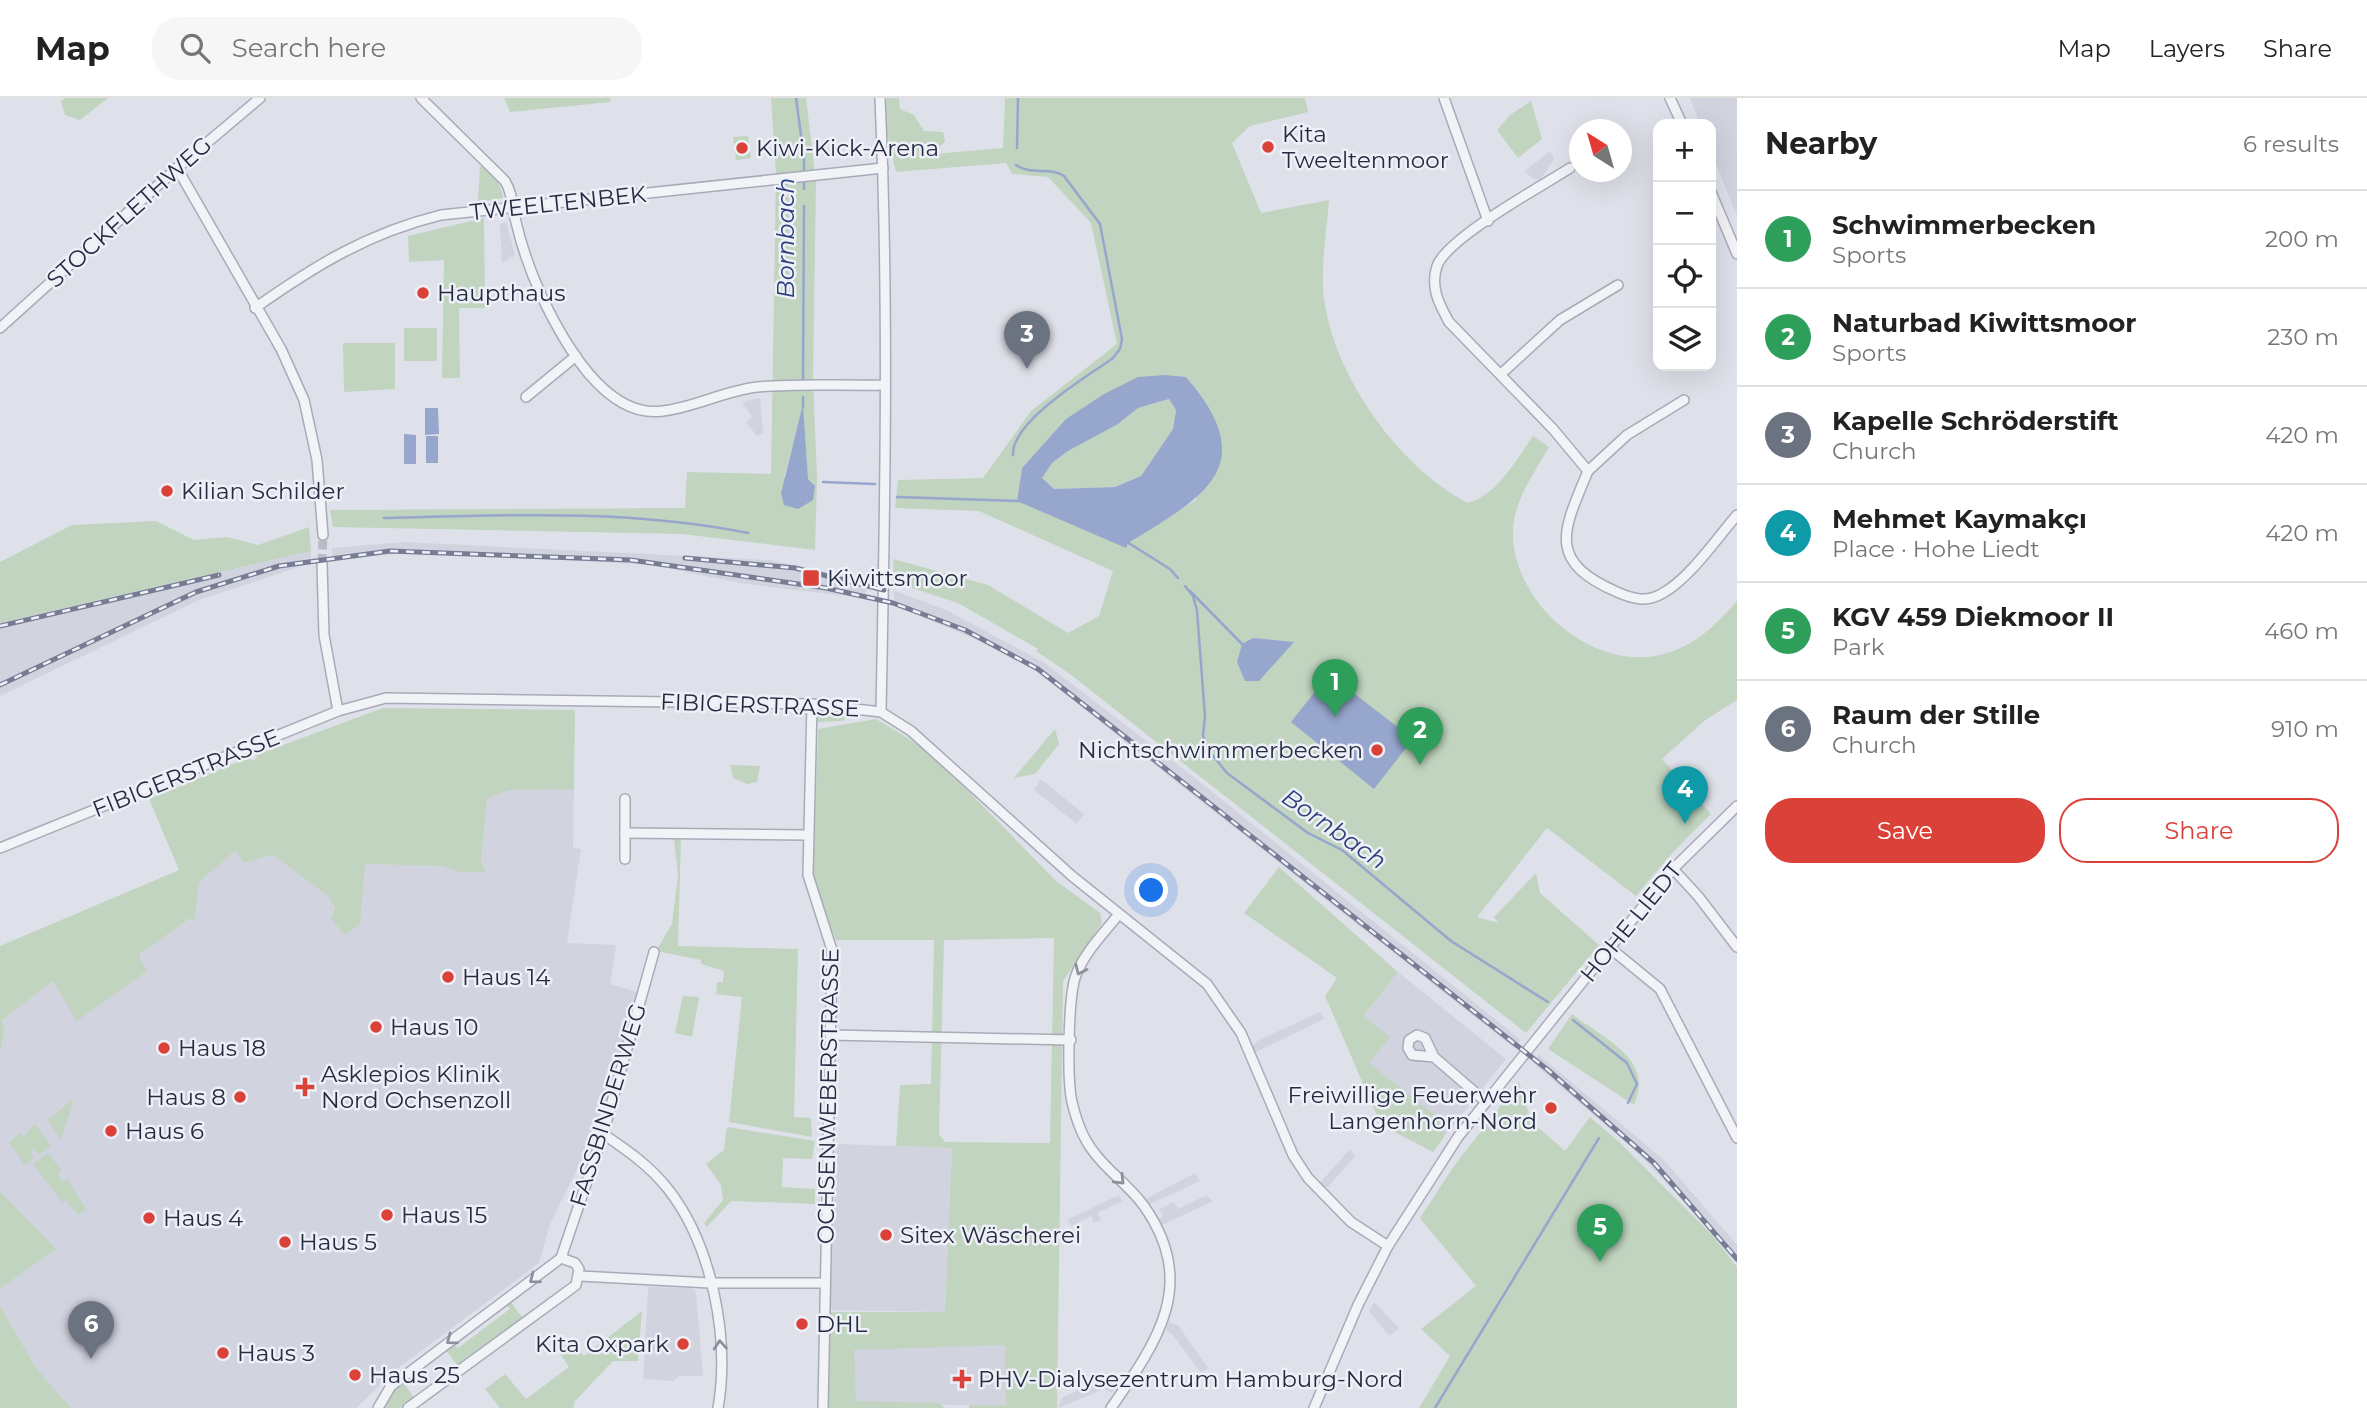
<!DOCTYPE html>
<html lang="en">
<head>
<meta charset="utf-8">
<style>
	:root { --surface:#fff; --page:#f6f6f6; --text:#222; --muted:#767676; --line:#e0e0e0; --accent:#da4138 }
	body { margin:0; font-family:Montserrat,sans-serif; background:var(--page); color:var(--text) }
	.controls { position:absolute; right:21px; top:21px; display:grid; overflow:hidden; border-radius:14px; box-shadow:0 7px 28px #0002 }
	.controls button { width:63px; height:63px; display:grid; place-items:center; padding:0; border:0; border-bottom:2px solid var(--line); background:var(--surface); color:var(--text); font:35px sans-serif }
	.compass { position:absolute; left:1569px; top:21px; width:63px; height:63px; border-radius:50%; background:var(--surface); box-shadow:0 7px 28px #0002; rotate:323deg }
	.you { position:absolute; left:1152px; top:793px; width:24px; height:24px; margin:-18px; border:5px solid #fff; border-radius:50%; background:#1a73e8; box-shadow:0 0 0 10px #1a73e833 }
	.badge { display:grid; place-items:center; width:46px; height:46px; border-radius:50%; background:var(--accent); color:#fff; font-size:23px; font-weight:700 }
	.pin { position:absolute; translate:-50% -58px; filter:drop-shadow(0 2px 4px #0008) }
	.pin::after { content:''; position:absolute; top:37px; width:24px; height:21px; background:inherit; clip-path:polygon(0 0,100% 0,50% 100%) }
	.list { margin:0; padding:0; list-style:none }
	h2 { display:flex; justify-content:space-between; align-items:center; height:91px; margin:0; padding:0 28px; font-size:30px }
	h2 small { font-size:23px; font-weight:400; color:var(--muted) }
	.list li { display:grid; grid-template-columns:46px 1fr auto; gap:21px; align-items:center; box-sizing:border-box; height:98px; padding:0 28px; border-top:2px solid var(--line) }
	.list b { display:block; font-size:26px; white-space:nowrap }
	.list p { margin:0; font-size:23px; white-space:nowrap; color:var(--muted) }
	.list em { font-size:23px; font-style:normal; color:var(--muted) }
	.actions { display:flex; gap:14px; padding:21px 28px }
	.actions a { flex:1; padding:16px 0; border:2px solid var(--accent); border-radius:28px; text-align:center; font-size:24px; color:var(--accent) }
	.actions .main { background:var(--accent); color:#fff }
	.icon { flex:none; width:38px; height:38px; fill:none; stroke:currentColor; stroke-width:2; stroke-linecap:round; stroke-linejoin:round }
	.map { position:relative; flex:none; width:1737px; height:1310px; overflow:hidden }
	header { display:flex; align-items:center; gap:42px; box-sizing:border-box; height:98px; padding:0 35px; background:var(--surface); border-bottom:2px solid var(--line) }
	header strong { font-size:33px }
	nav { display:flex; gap:38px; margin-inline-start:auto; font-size:24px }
	.search { width:490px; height:63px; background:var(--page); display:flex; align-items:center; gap:18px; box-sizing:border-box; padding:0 24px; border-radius:28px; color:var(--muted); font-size:26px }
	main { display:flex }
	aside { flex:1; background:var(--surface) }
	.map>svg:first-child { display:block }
	.built { fill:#d1d3df }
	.green { fill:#c0d4bf; fill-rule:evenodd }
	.water { fill:#96a6cd; fill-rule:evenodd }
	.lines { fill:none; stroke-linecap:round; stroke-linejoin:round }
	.stream { stroke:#96a6cd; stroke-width:2.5 }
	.minor-tunnel { stroke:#babdc8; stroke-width:9; stroke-dasharray:9 4.5; stroke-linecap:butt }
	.minor-casing { stroke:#a8aab8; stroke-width:12 }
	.minor { stroke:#f2f3f7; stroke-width:9 }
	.rail-casing { stroke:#777c94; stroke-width:5 }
	.rail { stroke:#eef0f7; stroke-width:2.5; stroke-dasharray:8; stroke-linecap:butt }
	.oneway { stroke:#8c8f9c }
	.poi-dot { fill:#da4138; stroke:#eef0f7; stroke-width:2.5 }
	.labels { text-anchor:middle; stroke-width:5; stroke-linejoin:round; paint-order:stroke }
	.poi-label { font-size:23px; fill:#262b42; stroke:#eef0f7; text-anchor:start }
	.street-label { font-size:23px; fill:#262b42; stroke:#eef0f7 }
	.water-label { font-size:24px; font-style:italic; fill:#2d3f7a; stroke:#eef0f7 }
</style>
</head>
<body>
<header>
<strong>Map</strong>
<div class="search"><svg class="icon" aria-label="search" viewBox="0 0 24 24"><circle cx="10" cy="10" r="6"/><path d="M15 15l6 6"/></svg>Search here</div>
<nav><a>Map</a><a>Layers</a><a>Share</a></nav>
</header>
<main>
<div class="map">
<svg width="1737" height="1310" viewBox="0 0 1737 1310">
	<rect width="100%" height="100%" fill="#dfe1ea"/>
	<g class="built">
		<polygon points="1690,0 1737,0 1737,118 1711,53 1711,26 1700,26"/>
		<polygon points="1550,53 1554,60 1544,77 1539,82 1532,80 1525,73"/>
		<polygon points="506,124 515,157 502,165 500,126"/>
		<polygon points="760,300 763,335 757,338 746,324 752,319 742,304"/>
		<polygon points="404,444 769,462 867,483 865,500 746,486 651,467 456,456 393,456 332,462 332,450"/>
		<polygon points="311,453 311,465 199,502 0,598 0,525"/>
		<polygon points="893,492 946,512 1043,564 1195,680 1521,942 1514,950 1033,571 994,549 896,508"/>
		<polygon points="1041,681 1084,716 1077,726 1034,692"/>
		<polygon points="536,689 574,691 573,750 581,751 567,845 616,847 610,886 637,894 602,1023 595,1024 583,1059 550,1126 539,1165 397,1271 356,1310 71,1310 36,1270 0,1208 0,1191 56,1151 0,1093 0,955 5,931 1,923 54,882 77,922 140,862 140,856 189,821 195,821 199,784 235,753 244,765 273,757 328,798 335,811 360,826 364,766 442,768 459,774 484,774 481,763 487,701 509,692"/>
		<polygon points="1398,874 1506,961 1444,1039 1441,1023 1369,965 1364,919"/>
		<polygon points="1320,914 1324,921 1254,955 1252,949 1257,943"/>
		<polygon points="1539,957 1664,1062 1737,1147 1737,1165 1698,1118 1637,1054 1533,965"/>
		<polygon points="836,1046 952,1050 945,1214 830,1212"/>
		<polygon points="1350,1051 1355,1058 1329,1088 1323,1090 1319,1086"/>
		<polygon points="1195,1075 1200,1083 1148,1107 1144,1102"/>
		<polygon points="1119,1097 1122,1103 1098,1115 1101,1122 1094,1125 1091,1118 1071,1128 1067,1122"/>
		<polygon points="1207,1097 1213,1103 1160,1128 1157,1123 1163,1118 1159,1111 1174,1104 1178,1111"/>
		<polygon points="648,1189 692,1190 696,1195 703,1278 679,1278 673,1283 643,1281"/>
		<polygon points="1374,1204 1399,1230 1389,1238 1369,1213"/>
		<polygon points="1169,1224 1178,1227 1208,1270 1201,1275 1173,1237 1166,1232"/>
		<polygon points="1006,1247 1006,1307 865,1307 827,1310 829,1248"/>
		<polygon points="1093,1285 1115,1290 1112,1295 1104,1291 1058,1310 1062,1300"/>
	</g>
	<g class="green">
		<polygon points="65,0 108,0 80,22 65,17 61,3"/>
		<polygon points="504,0 610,0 611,4 510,14"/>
		<path d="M771,0H806L816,84L813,281L817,381L815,452L682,436L333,429L330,412L685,410L687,374L771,376L776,75ZM803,309L808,381L784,379Z"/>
		<path d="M887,0H899L900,11L914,17L924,33L943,34L945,43L934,56L1003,50L1005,0H1305L1308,14L1250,28L1232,45L1261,115L1329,102C1327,130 1322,159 1323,187C1326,268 1397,369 1468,405C1498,396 1516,362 1533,338L1549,349C1534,375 1515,401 1513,431C1510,502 1590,573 1660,557C1694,549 1715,528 1737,503V602L1704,623L1662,661L1711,716L1672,755L1636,798L1547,730L1477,819L1498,825L1494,819L1536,775L1540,795L1599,847L1526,935L1070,576L1036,553L1038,551L958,505L894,484L893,461L988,487L1068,535L1099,518L1113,473L979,413L895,410L898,382L983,380L1031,313L1117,246L1091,125L1048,79L1012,76L1006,65L896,74L883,19ZM1186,279L1196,402L1128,445L1017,402L1022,370L1066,321Z"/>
		<polygon points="1531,3 1542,41 1518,60 1497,32 1510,17"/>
		<polygon points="748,38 751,60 736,62 733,39"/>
		<path d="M480,68C494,74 501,86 503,100L478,104Z"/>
		<polygon points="484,120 485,210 459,210 460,280 442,280 444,162 409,164 408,138"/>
		<rect x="404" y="230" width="33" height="33"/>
		<polygon points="343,245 395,245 395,291 344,294"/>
		<polygon points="1169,301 1176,312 1173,331 1141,378 1115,389 1054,391 1041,380 1052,365 1068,353 1118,326 1138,310"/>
		<polygon points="156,423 194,442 227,439 258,447 309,429 311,453 0,525 0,464 72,427"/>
		<polygon points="383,610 575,612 574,691 509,692 487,701 481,763 485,774 459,774 442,768 365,766 360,826 345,837 331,821 335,810 328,798 273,757 244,765 235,753 199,784 195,821 189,821 140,856 140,862 147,873 77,923 53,883 1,923 5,931 0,955 0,848 179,772 149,701 250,659 252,663 257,660 256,657"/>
		<polygon points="834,611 859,615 841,623 818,624 815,620 823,612"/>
		<path d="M876,621L929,653L1055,782L1100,815L1102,825L1063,883L1057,1310H969V1307H1006L1005,1247L854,1252L856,1303L939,1305L945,1310H825L827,1214H945L952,1050L896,1048L900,987L931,986L934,842H836L813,786L818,631ZM1054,840L1050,1045L945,1044L939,1036L944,842Z"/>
		<polygon points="1055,631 1059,646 1035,676 1014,680"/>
		<polygon points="730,667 760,668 757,684 747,686 733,680"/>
		<polygon points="681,740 678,848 798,851 794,1019 811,1020 812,1039 729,1024 742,899 716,896 717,884 723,884 724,873 701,866 701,862 656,853 672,826 678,776 674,741"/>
		<polygon points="1279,769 1398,874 1364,918 1390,939 1369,965 1442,1023 1444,1039 1433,1054 1381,1027 1325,898 1337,880 1244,815"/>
		<polygon points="683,898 699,899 692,939 675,935"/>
		<path d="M1572,916C1604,941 1655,961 1634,1007L1548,951Z"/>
		<polygon points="1519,984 1531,1023 1565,1053 1590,1019 1618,1043 1713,1138 1737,1169 1737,1310 1419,1310 1450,1258 1421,1231 1476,1188 1420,1120 1454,1068"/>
		<polygon points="71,1002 73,1004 61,1041 46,1020 51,1020"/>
		<polygon points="35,1026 51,1048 40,1056 31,1051 33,1061 25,1067 9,1044 21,1035 24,1038"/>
		<polygon points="727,1029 815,1043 812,1061 783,1060 782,1089 815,1091 815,1106 731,1103 707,1129 704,1125 723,1102 721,1087 706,1066 724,1052"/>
		<polygon points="48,1055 62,1073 58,1077 63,1084 67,1081 86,1111 78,1117 66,1102 62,1104 33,1066"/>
		<polygon points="0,1093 56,1151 0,1191"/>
		<polygon points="510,1203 524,1222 459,1270 445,1251 453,1245 458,1250 510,1211 506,1206"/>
		<polygon points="0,1208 36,1270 71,1310 0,1310"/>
		<polygon points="642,1213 638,1263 613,1263 575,1303 573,1310 500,1310 485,1291 505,1276 526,1301 569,1269 558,1253 571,1244 584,1258"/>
		<polygon points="402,1283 416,1302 400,1310 382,1310 392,1291"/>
	</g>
	<g class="water">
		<path d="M1165,277L1186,279C1262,367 1206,398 1128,445L1126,450L1017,403L1022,370L1066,321L1104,296L1138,279ZM1169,301L1176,312L1173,331L1141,378L1115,389L1054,391L1042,380L1052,365L1068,353L1118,326L1138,310Z"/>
		<polygon points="803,306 808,381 815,388 813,402 798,411 784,407 781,395"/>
		<polygon points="425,310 438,310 439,336 425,337"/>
		<polygon points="404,336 416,337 416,366 404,366"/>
		<rect x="426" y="338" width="12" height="27"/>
		<polygon points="1253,540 1294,544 1259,583 1245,583 1237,564 1242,546"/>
		<polygon points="1329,576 1413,641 1374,691 1291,624"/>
	</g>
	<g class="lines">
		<g class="stream">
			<polyline points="796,0 804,59 804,91"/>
			<polyline points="1017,50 1018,0"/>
			<polyline points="803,281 804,108"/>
			<polyline points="803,309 803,299"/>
			<path d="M1013,357C1011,324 1087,278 1112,261L1120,251L1122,241L1100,126L1064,78C1050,68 1031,78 1016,67"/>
			<polyline points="823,384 875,386"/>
			<polyline points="897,399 1020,403"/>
			<path d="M384,420C504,417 630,411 748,435"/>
			<polyline points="1127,444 1170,471 1178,480"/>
			<polyline points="1185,488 1193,498 1197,512 1205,619 1203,637 1206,649 1227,675 1308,735 1342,752 1451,843 1548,904"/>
			<polyline points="1190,493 1242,546"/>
			<polyline points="1573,922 1627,965 1637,986 1628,1005"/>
			<polyline points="1435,1310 1599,1040"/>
		</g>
		<polyline class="minor-tunnel" points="322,465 323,437"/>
		<defs>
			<g id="minor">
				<path d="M421,0L505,83C513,96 512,109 516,124C522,150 531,175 542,199C563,243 605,321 663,313C695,309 724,293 757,289C799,285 843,288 885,287"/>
				<path d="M880,0C889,204 885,409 881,614"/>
				<polyline points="1444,0 1488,123"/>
				<polyline points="1670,0 1682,26"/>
				<polyline points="177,70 281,251 304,302 317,362 323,437"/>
				<path d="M1570,70C1542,88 1447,140 1437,168C1430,189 1439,206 1449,224L1553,331L1588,373C1563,433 1546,463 1617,494C1633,501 1647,505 1663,495C1690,480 1717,440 1737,417"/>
				<polyline points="1711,94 1737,156"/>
				<path d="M255,210C316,167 368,135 441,117L883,70"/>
				<polyline points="0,230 177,70 260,0"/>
				<polyline points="1501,276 1560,222 1618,187"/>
				<polyline points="526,299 576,258"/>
				<polyline points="1588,373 1627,337 1684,302"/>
				<polyline points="322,465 324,537 338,613"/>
				<polyline points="812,606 808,777 832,852 823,1310"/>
				<polyline points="625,701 625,761"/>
				<polyline points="625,735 807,737"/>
				<polyline points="0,750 338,613 386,600 812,606 881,614 911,633 1072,778 1207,886 1241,935 1293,1057 1308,1080 1351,1124 1388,1148"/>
				<polyline points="1673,771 1698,798 1737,849"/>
				<polyline points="1610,850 1660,891 1737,1040"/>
				<polyline points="830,937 1071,942"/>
				<polyline points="1434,959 1412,957 1408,950 1409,942 1417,937 1425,940 1434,959 1485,1003"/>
				<path d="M603,1036C627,1052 650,1068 668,1091C712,1147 730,1240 718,1310"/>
				<polyline points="561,1160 603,1036 654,854"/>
				<polyline points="580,1178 710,1185 825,1185"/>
				<polyline points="378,1310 391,1288 561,1160"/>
				<polyline points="408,1310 576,1187 579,1171 575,1165 561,1160"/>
				<path d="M1111,1310C1157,1244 1199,1186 1144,1108C1129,1087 1107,1073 1093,1053C1082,1039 1076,1021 1072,1004C1067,982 1068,898 1076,877C1084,855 1104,835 1119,816"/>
				<polyline points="1314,1310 1358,1207 1388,1148 1458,1039 1673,771 1737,708"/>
			</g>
		</defs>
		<use href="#minor" class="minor-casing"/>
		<use href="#minor" class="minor"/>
		<defs>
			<g id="rail">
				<polyline points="685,460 795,470 884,492"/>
				<polyline points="0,528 219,477"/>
				<polyline points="0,587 196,494 279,468 390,453 631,462 826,490 893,505 965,532 1038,571 1138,649 1548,972 1654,1065 1737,1161"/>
			</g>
		</defs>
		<use href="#rail" class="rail-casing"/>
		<use href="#rail" class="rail"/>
	</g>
	<defs><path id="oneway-chevron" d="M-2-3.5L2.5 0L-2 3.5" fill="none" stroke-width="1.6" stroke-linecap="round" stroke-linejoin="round" transform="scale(1.75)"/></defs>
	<g class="oneway">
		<use href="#oneway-chevron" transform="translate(1080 872) rotate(115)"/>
		<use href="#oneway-chevron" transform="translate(1120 1082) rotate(45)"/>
		<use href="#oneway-chevron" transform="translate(534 1181) rotate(143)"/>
		<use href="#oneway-chevron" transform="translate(451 1242) rotate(143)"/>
		<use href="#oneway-chevron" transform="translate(720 1247) rotate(-94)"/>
	</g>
	<g class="poi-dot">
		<circle cx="1268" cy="49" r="7"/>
		<circle cx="742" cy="50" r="7"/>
		<circle cx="423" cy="195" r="7"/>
		<circle cx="167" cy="393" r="7"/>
		<rect x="802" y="471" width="18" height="18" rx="3.5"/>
		<circle cx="1377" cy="652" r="7"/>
		<circle cx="448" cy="879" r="7"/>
		<circle cx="376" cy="929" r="7"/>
		<circle cx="164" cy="950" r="7"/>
		<path d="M301.5 978.5h7v7h7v7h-7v7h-7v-7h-7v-7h7z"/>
		<circle cx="240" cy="999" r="7"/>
		<circle cx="1551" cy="1010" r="7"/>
		<circle cx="111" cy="1033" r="7"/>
		<circle cx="387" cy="1117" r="7"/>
		<circle cx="149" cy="1120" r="7"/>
		<circle cx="886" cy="1137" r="7"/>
		<circle cx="285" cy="1144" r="7"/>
		<circle cx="802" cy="1226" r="7"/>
		<circle cx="683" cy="1246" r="7"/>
		<circle cx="223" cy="1255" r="7"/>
		<circle cx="355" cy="1277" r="7"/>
		<path d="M958.5 1270.5h7v7h7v7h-7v7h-7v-7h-7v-7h7z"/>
	</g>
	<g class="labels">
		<g class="poi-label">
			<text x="1282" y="44">Kita<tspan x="1282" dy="26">Tweeltenmoor</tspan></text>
			<text x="756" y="58">Kiwi-Kick-Arena</text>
			<text x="437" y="203">Haupthaus</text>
			<text x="181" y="401">Kilian Schilder</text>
			<text x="827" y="488">Kiwittsmoor</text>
			<text x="1363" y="660" text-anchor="end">Nichtschwimmerbecken</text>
			<text x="462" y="887">Haus 14</text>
			<text x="390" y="937">Haus 10</text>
			<text x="178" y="958">Haus 18</text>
			<text x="321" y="984">Asklepios Klinik<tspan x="321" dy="26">Nord Ochsenzoll</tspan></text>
			<text x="1537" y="1005" text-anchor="end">Freiwillige Feuerwehr<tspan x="1537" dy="26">Langenhorn-Nord</tspan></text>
			<text x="226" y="1007" text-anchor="end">Haus 8</text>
			<text x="125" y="1041">Haus 6</text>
			<text x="401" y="1125">Haus 15</text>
			<text x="163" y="1128">Haus 4</text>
			<text x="900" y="1145">Sitex Wäscherei</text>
			<text x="299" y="1152">Haus 5</text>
			<text x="816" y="1234">DHL</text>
			<text x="669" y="1254" text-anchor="end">Kita Oxpark</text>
			<text x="237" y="1263">Haus 3</text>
			<text x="369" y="1285">Haus 25</text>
			<text x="978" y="1289">PHV-Dialysezentrum Hamburg-Nord</text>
		</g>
		<g class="street-label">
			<text transform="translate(558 105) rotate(-6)" y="8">TWEELTENBEK</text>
			<text transform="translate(129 114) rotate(-42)" y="8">STOCKFLETHWEG</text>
			<text transform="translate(760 607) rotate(2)" y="8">FIBIGERSTRASSE</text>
			<text transform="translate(186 675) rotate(-22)" y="8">FIBIGERSTRASSE</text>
			<text transform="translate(1631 824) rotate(-51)" y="8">HOHE LIEDT</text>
			<text transform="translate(828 998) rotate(-89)" y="8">OCHSENWEBERSTRASSE</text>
			<text transform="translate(608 1007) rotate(-73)" y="8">FASSBINDERWEG</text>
		</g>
		<g class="water-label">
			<text transform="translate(786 140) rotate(-90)" y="8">Bornbach</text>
			<text transform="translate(1334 731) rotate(35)" y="8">Bornbach</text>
		</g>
	</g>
</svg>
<div class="controls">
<button>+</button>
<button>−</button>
<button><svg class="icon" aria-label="locate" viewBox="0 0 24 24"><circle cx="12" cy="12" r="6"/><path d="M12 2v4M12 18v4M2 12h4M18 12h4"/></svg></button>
<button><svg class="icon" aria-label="layers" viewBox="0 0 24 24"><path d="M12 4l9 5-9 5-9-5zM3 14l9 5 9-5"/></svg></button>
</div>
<svg class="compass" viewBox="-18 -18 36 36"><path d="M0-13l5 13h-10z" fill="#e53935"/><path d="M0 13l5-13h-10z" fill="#767676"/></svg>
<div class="you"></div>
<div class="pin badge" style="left:1335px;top:619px;background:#2e9e5b">1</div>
<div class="pin badge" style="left:1420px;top:667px;background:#2e9e5b">2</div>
<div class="pin badge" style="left:1027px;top:271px;background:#6b7280">3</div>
<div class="pin badge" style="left:1685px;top:726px;background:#0f9aa8">4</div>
<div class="pin badge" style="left:1600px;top:1164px;background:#2e9e5b">5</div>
<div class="pin badge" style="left:91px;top:1261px;background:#6b7280">6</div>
</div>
<aside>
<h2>Nearby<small>6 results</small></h2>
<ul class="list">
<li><span class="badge" style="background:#2e9e5b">1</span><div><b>Schwimmerbecken</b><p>Sports</p></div><em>200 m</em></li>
<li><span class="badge" style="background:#2e9e5b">2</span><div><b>Naturbad Kiwittsmoor</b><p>Sports</p></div><em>230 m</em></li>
<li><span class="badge" style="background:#6b7280">3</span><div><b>Kapelle Schröderstift</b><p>Church</p></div><em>420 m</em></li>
<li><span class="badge" style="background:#0f9aa8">4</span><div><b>Mehmet Kaymakçı</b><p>Place · Hohe Liedt</p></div><em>420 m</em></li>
<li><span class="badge" style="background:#2e9e5b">5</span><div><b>KGV 459 Diekmoor II</b><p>Park</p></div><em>460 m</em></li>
<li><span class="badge" style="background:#6b7280">6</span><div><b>Raum der Stille</b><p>Church</p></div><em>910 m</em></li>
</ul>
<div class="actions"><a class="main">Save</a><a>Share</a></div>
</aside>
</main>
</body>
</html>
